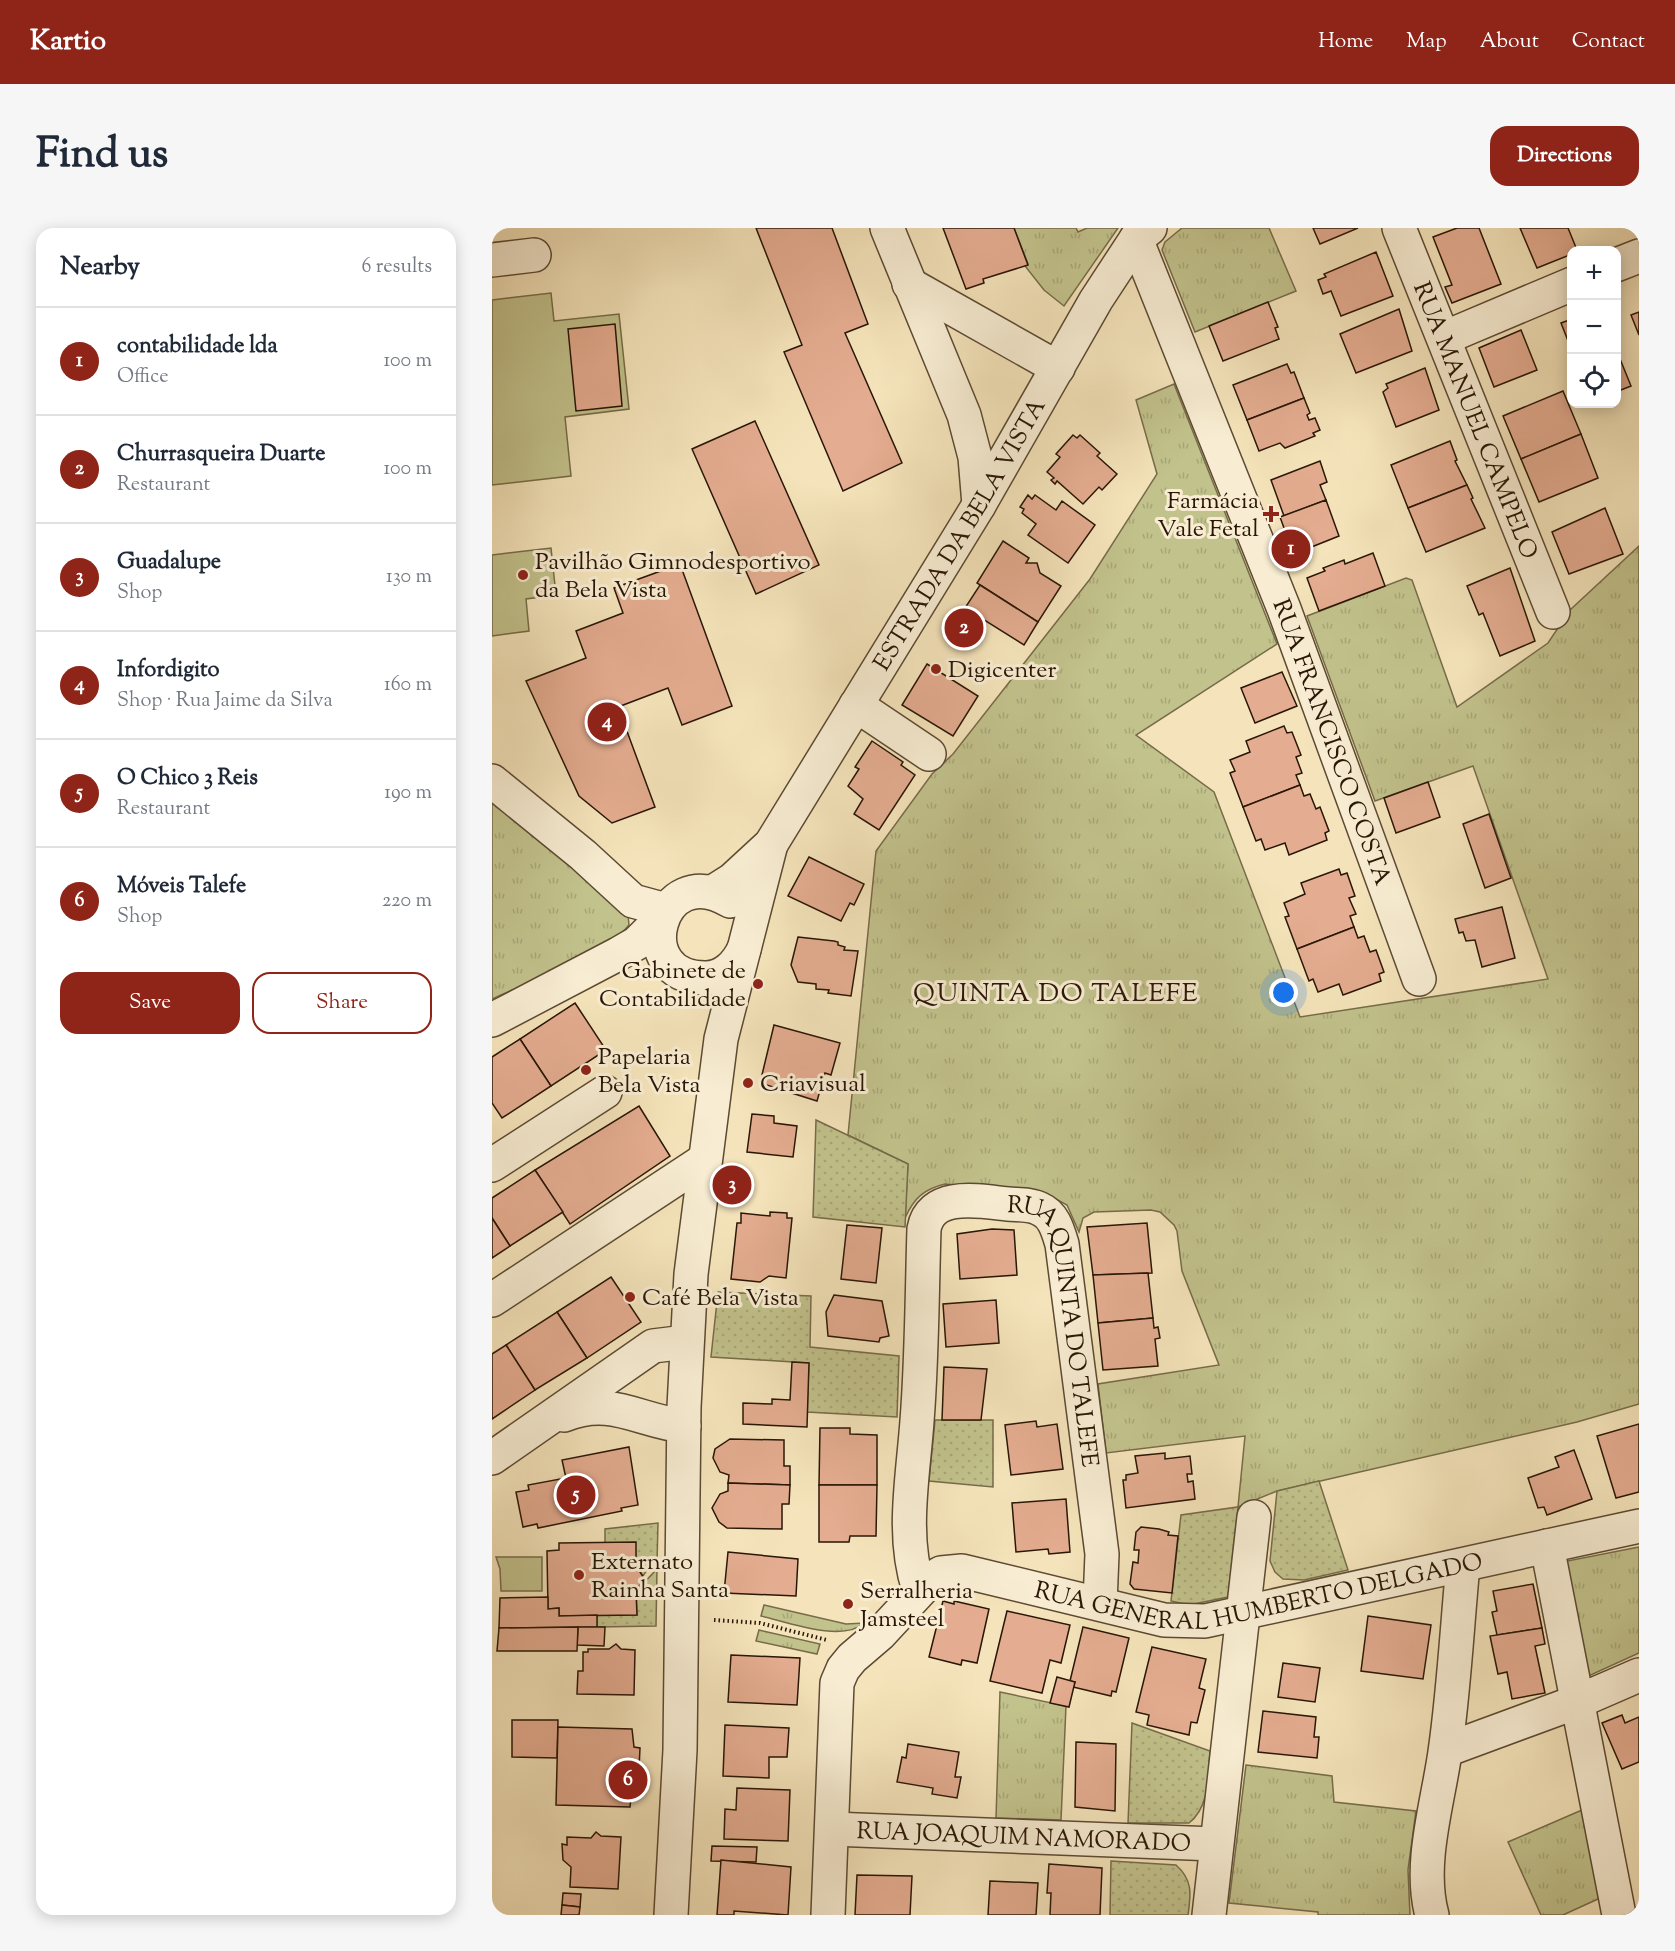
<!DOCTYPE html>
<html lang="en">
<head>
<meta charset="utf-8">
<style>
	:root { --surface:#fff; --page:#f6f6f7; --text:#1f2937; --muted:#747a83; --line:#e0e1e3; --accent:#8f2418 }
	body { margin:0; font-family:"Sorts Mill Goudy",serif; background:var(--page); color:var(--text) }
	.controls { position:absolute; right:18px; top:18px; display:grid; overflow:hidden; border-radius:12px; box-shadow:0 3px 15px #0003 }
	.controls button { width:54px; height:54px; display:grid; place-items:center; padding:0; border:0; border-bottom:2px solid var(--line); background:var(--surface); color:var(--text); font:30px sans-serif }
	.you { position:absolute; left:792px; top:765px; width:21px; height:21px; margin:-15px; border:4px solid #fff; border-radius:50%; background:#1a73e8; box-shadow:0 0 0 9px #1a73e833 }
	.badge { display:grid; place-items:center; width:39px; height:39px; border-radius:50%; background:var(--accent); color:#fff; font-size:20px; font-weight:700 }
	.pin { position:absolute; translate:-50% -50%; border:3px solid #fff; box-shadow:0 2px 6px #0006 }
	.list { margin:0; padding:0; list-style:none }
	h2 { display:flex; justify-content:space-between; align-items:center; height:78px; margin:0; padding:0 24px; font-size:26px }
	h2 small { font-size:20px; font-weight:400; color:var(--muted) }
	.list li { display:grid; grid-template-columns:39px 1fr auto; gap:18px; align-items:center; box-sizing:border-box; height:108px; padding:0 24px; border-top:2px solid var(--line) }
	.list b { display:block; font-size:22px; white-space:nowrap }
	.list p { margin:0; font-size:20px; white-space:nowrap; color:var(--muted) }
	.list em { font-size:20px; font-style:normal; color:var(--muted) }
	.actions { display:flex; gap:12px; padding:18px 24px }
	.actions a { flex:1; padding:14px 0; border:2px solid var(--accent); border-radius:18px; text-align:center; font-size:21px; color:var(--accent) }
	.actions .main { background:var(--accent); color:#fff }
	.icon { flex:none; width:33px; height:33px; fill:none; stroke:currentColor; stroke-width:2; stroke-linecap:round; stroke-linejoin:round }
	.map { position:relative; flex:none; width:1147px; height:1687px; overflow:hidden; border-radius:18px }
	header { display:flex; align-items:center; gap:36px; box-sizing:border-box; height:84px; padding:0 30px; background:var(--accent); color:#fff }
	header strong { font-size:28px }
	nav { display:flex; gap:33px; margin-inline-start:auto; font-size:21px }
	.intro { display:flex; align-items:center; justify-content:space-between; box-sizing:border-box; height:144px; padding:0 36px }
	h1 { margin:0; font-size:42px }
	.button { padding:15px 27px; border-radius:18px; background:var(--accent); color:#fff; font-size:21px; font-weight:700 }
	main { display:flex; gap:36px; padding:0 36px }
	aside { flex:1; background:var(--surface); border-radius:18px; box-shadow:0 3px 15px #0003 }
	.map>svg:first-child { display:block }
	.grass { fill:url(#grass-tufts); stroke:#766c49; stroke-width:1.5 }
	.park { fill:#c2c28c; stroke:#766c49; stroke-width:1.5 }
	.garden { fill:url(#garden-dots); stroke:#766c49; stroke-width:1.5 }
	.building { fill:#e4ac90; stroke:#291606; stroke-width:1.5 }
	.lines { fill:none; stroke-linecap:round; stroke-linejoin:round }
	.minor-casing { stroke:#5c4a33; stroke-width:36 }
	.path { stroke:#291606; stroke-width:4; stroke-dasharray:1.5 3; stroke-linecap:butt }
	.minor { stroke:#f8edd3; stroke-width:33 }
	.poi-dot { fill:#8f2418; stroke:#f8edd3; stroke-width:2 }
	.labels { text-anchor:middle; stroke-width:6; stroke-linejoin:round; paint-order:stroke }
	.street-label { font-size:24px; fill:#291606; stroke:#f8edd3 }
	.poi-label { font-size:24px; fill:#291606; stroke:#f8edd3; text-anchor:start }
	.neighbourhood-label { font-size:26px; letter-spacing:1.5px; fill:#291606; stroke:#f8edd3 }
</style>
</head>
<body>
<header>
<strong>Kartio</strong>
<nav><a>Home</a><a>Map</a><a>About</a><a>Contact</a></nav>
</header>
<div class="intro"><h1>Find us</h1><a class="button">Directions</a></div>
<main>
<aside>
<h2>Nearby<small>6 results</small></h2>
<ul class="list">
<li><span class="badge">1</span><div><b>contabilidade lda</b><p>Office</p></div><em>100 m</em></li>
<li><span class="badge">2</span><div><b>Churrasqueira Duarte</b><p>Restaurant</p></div><em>100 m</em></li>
<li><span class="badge">3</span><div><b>Guadalupe</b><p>Shop</p></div><em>130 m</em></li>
<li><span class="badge">4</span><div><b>Infordigito</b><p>Shop · Rua Jaime da Silva</p></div><em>160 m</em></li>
<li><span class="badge">5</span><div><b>O Chico 3 Reis</b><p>Restaurant</p></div><em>190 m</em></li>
<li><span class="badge">6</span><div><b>Móveis Talefe</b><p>Shop</p></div><em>220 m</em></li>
</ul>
<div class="actions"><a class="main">Save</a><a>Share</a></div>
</aside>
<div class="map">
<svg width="1147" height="1687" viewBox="0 0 1147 1687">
	<defs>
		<pattern id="grass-tufts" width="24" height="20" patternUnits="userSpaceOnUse" patternTransform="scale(1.5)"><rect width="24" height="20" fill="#c2c28c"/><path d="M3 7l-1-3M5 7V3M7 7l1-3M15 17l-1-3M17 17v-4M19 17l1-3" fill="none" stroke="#a7a677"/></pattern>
		<pattern id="garden-dots" width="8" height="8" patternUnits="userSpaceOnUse" patternTransform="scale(1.5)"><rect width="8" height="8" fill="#c2c28c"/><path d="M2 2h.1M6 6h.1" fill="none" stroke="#a7a677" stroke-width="1.8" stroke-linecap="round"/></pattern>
	</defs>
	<rect width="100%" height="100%" fill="#f5e4bb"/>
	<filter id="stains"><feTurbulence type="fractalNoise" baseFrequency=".00333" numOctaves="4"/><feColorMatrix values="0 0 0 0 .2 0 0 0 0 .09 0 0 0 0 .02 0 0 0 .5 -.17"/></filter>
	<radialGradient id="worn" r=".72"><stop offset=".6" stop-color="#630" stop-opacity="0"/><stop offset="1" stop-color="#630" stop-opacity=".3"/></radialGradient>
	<g class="grass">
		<polygon points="522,0 584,0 586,4 595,0 626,0 572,78 552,62 533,38 536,36"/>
		<polygon points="690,0 777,0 804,63 703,104 670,22 673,14"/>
		<path d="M682,156L785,416L644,507L722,564L808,789L1056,751L981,538L883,573L815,388L914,350L920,352L965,479L1056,415L1078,382L1147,318V1176L1085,1194L785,1263L746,1279L753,1208L614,1225L606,1156L727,1137L690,1043L685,1003L682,997L668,984L659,982L602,984L591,990L587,1004L575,977L553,965L453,956C432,961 422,970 413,990L416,936L356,907L384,623L440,546L461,526L598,351L665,246L644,172Z"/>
		<path d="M0,537L136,687L137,697C111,729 38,753 0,771Z"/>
		<polygon points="1147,1319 1147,1425 1090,1451 1065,1335"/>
		<path d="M272,1377L354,1396L372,1395C351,1415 295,1394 269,1388Z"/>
		<polygon points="267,1402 328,1416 325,1426 264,1413"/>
		<polygon points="508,1464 574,1478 569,1592 504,1590"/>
		<polygon points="754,1537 840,1548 842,1574 924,1583 916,1642 918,1687 826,1687 826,1684 737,1675"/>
		<polygon points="1099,1578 1117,1666 1071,1687 1049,1687 1016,1614"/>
	</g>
	<g class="park">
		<polygon points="59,65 62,93 127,86 137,181 73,189 79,248 0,257 0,72"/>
		<polygon points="59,320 64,367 34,371 37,403 0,408 0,327"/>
		<polygon points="4,1329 50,1329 50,1363 9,1363 8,1341"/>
	</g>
	<g class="garden">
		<polygon points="324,892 416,936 413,999 321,989"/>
		<polygon points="226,1064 319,1068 318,1119 407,1128 405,1189 315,1184 317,1135 219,1129"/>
		<polygon points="443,1192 501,1192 501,1259 437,1253"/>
		<polygon points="827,1253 856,1342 812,1352 791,1351 783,1344 778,1333 785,1263"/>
		<polygon points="746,1279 736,1369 697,1377 679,1373 689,1287"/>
		<polygon points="166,1295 165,1336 157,1339 151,1348 144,1338 113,1315 113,1301"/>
		<polygon points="165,1341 164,1398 105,1399 105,1387 145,1387 144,1363"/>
		<path d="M640,1495L718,1523C716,1547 718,1579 697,1595H636Z"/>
		<path d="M619,1633L684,1637C701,1652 699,1666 696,1687H618Z"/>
	</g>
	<g class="building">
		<polygon points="264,0 340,0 376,96 353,105 410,235 351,263 292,124 310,117"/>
		<polygon points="451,0 522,0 536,37 491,51 492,55 474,61"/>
		<polygon points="821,0 866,0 828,16"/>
		<polygon points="965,0 987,0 1009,56 960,75 953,59 960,57 941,9"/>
		<polygon points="1028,0 1076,0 1085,22 1080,22 1080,26 1045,40"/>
		<polygon points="884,24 901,68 849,88 839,63 831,66 826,52 834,49 832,46"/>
		<polygon points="776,74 786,99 783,100 787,111 731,133 717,98"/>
		<polygon points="907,81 920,123 864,145 848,106"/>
		<polygon points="1147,84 1147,107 1139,87"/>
		<polygon points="1080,91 1080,123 1069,95"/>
		<polygon points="123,96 130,178 84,183 76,101"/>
		<polygon points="1029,102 1045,142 1002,159 987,120"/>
		<polygon points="1124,121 1139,158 1124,164"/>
		<polygon points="795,136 799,145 802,144 812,170 755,192 741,157"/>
		<polygon points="933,140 947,182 904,199 891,164 896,160 894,156"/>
		<polygon points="1071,163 1089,206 1029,231 1011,188"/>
		<polygon points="812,170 818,185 815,187 817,192 823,190 828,202 821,205 823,208 793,220 788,215 767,223 755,192"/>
		<polygon points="263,193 327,337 264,366 200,221"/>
		<polygon points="1089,206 1106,250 1047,274 1029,231"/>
		<polygon points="581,207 585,210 588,207 608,225 605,228 625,246 610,262 607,259 591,276 565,253 563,256 559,252 562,250 555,244 568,229 564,226"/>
		<polygon points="958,213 965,232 963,233 975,257 916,280 899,237"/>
		<polygon points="828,233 835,254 828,257 834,272 792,288 779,252"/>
		<polygon points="975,257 981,270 979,271 993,300 934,324 916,280"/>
		<polygon points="536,267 540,271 543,267 564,282 570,273 603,297 576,335 536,307 544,296 530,285 532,281 528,279"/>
		<polygon points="834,272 847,308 802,326 789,302 792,300 788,289"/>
		<polygon points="1113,280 1131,326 1077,346 1060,304"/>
		<polygon points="511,313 537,330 534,335 545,335 548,345 569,358 546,394 485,355"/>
		<polygon points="881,325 893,358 827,383 815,350 833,343 831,340 852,332 853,336"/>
		<polygon points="188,336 240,478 190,497 176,460 126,479 163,579 120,595 87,568 34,453 94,430 84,403 131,385 122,360"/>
		<polygon points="1018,340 1043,413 1008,428 991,385 987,387 975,358"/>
		<polygon points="488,357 546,394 532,417 473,380"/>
		<polygon points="435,436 486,468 461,508 410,477"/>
		<polygon points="790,444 805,478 763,495 749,460"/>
		<polygon points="792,498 795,505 800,504 809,527 804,529 810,545 804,547 808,557 751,579 738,545 743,543 738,532 758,524 754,513"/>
		<polygon points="380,513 411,534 409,537 423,547 387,602 362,586 371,571 356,558 367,541 363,539"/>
		<polygon points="936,554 948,589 904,605 892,570"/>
		<polygon points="808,557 812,568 818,566 824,581 828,579 837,603 833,605 835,612 797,627 793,615 773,622 769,611 764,613 751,579"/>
		<polygon points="997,586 1019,650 993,660 971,596"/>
		<polygon points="317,629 372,656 362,677 358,675 349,693 296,668"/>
		<polygon points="847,641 849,647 855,645 863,668 857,670 864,686 858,688 862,699 805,721 793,689 797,688 792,675 813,666 809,655"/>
		<polygon points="1010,679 1023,730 990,739 983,712 974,713 971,704 967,705 963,691"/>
		<polygon points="862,699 866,710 872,708 878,724 884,722 892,744 887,746 889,753 851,767 847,756 826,764 821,751 817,753 805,721"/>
		<polygon points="306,709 342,713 346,714 346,717 353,719 352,722 366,723 359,768 336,765 337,762 324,761 324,756 306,754 299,737"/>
		<polygon points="83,775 114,822 59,858 28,811"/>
		<polygon points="282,797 348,815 339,847 333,845 325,873 268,855"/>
		<polygon points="28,811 59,858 10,890 0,875 0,829"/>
		<polygon points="147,878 178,928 78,996 43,942"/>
		<polygon points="260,886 282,888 282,895 305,898 301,929 255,924"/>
		<polygon points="43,942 71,984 18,1018 0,990 0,970"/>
		<polygon points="278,984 295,985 295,990 300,990 294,1050 277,1048 268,1054 239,1051 245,995 249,995 249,985 278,988"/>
		<polygon points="0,990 18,1018 0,1030"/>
		<polygon points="655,995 660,1045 601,1047 595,999"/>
		<polygon points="355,997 390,1000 384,1055 349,1051"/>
		<polygon points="500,1001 522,1002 525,1047 468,1051 465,1006"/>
		<polygon points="656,1045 661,1090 606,1095 601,1047"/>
		<polygon points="119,1049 149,1094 95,1130 65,1084"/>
		<polygon points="342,1067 390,1073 397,1108 388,1110 387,1114 336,1108 334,1084"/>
		<polygon points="504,1072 507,1115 454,1119 451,1076"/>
		<polygon points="65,1084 95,1130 43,1162 14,1117"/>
		<polygon points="661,1090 662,1100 666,1099 668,1110 663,1111 666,1138 611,1142 606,1095"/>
		<polygon points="14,1117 43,1162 0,1191 0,1126"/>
		<polygon points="300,1134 317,1135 315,1199 251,1196 251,1175 280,1176 280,1171 298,1172"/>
		<polygon points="452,1139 495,1141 489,1192 450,1192"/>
		<polygon points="544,1193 545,1199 565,1196 571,1241 519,1247 513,1197"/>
		<polygon points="1147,1196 1147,1264 1124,1270 1105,1208"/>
		<polygon points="328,1200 358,1200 358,1206 385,1207 385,1257 327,1257"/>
		<polygon points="238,1211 292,1212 292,1238 298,1238 298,1257 236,1255 237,1247 228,1244 221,1230 223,1221"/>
		<polygon points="137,1219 146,1277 129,1280 130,1283 46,1300 45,1296 31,1299 24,1264 37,1262 36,1257 74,1250 70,1232"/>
		<polygon points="1082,1222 1100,1271 1055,1287 1052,1279 1046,1280 1036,1250 1067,1239 1063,1229"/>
		<polygon points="673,1225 673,1231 698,1228 700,1246 695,1246 696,1254 701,1253 703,1271 634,1280 631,1252 634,1252 634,1247 646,1245 643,1228"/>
		<polygon points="236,1255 298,1257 297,1276 290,1276 290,1301 235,1300 227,1294 220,1280 228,1266 236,1263"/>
		<polygon points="327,1257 385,1257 384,1308 358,1308 357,1314 327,1314"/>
		<polygon points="574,1271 578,1324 557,1326 556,1321 524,1324 520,1275"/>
		<polygon points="649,1299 667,1301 677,1304 676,1307 686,1308 680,1365 642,1361 638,1356 641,1334 646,1335 647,1322 642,1322 644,1304"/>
		<polygon points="144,1314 144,1338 152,1350 144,1363 145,1387 67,1388 67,1380 56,1381 55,1323 67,1322 67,1315"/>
		<polygon points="236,1324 306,1331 304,1368 232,1365"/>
		<polygon points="1041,1356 1050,1400 1005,1407 1000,1384 1005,1383 1001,1363"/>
		<polygon points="56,1369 56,1381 67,1380 67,1388 105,1387 105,1399 7,1400 8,1370"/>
		<polygon points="451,1373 462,1376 462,1373 497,1381 485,1435 470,1432 469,1437 437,1429"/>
		<polygon points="515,1383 578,1397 569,1435 558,1432 550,1465 498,1453"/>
		<polygon points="876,1388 939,1397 931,1451 869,1443"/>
		<polygon points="86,1399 113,1399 112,1418 85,1417"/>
		<polygon points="86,1399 85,1423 5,1423 7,1400"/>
		<polygon points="591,1399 637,1410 624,1464 620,1463 619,1468 581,1459 583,1454 578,1453"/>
		<polygon points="1050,1400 1053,1416 1043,1418 1053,1465 1020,1471 1015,1444 1006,1446 998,1408"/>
		<polygon points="124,1416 129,1421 143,1422 142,1467 85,1466 86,1443 91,1443 91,1424 96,1424 96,1421 117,1421"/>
		<polygon points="660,1419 714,1431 707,1460 713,1462 705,1495 699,1494 697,1507 655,1497 657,1487 644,1484"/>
		<polygon points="239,1427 308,1430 305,1477 236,1474"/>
		<polygon points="791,1435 828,1440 823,1474 786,1469"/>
		<polygon points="565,1449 583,1454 577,1479 558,1475"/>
		<polygon points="771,1483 824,1489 822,1509 827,1509 825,1530 766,1524"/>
		<polygon points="1130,1487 1133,1495 1147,1489 1147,1534 1130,1541 1110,1495"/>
		<polygon points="20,1492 66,1492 65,1530 20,1529"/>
		<polygon points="233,1497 297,1500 295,1529 277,1529 277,1550 231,1548"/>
		<polygon points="66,1499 140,1501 142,1519 148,1520 146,1561 140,1561 138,1579 64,1577"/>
		<polygon points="584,1514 624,1516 623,1583 583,1579"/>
		<polygon points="416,1516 467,1524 463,1549 469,1549 465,1570 440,1566 441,1560 405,1554 410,1529 414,1530"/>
		<polygon points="245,1560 298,1562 296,1613 232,1611 233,1581 244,1582"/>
		<polygon points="104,1604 109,1608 129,1609 126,1661 78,1659 79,1639 71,1632 70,1616 75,1617 75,1609 99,1610"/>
		<polygon points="220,1618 265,1619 264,1634 219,1633"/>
		<polygon points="229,1632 299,1639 296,1687 242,1683 242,1687 225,1687"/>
		<polygon points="557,1636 610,1640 608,1687 558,1687 559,1665 555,1665"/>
		<polygon points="365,1647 420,1648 418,1687 363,1687"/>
		<polygon points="498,1653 546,1655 544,1687 496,1687"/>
		<polygon points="71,1665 89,1666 88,1679 70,1677"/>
		<polygon points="70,1677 88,1679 87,1687 69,1687"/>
	</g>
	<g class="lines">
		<defs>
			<g id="minor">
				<polyline points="395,0 472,187 483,229 487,277"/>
				<path id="s1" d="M907,0L1061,384"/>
				<path id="s2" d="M644,11L792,381L927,751"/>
				<polyline points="0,32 42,27"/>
				<polyline points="1124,37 1147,28"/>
				<polyline points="417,56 566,140"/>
				<polyline points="952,110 1080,56"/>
				<polyline points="364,477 437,526"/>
				<polyline points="0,553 91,627 141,673 174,682"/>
				<path id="s3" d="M221,664L240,652L279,616L487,277L604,72L644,11L658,0"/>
				<path d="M238,673C166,629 135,751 214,750C232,750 245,736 252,721"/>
				<polyline points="0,792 126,726 145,715 169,691"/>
				<polyline points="0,937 113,864"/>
				<polyline points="0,1072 211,933"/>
				<path d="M72,1187C119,1168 147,1193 192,1198"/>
				<polyline points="0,1230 161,1118 194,1114"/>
				<polyline points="1055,1318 1127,1687"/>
				<path id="s4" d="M427,1362C409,1307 421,1250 425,1193C430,1130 430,1065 432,1001C439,963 488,973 516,976C526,977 539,976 548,981C562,987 566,1003 570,1016L610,1326L608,1375"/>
				<polyline points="954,1522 1087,1473 1147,1447"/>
				<path id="s5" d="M340,1601L723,1616"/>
				<polyline points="179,1687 188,1522 192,1179 199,1046 229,811 279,616"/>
				<path id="s6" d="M336,1687L345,1455L351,1441L360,1430L388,1406L438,1352L449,1345L470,1343L672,1392L713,1393L1147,1298"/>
				<polyline points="717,1687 762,1289"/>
				<path d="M940,1687C926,1636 946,1575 953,1524C962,1462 965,1399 971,1337"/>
			</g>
		</defs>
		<use href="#minor" class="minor-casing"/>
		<polyline class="path" points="222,1392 268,1395 335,1412"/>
		<use href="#minor" class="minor"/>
	</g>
	<g class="poi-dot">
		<path d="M776 277h6v6h6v6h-6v6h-6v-6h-6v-6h6z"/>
		<circle cx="31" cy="347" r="6"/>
		<circle cx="444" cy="441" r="6"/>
		<circle cx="266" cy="756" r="6"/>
		<circle cx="94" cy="842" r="6"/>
		<circle cx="256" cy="855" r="6"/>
		<circle cx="138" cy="1069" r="6"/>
		<circle cx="87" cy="1347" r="6"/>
		<circle cx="356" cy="1376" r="6"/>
	</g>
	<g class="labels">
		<g class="street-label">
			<text dy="8" stroke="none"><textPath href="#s1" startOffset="207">RUA MANUEL CAMPELO</textPath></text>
			<text dy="8" stroke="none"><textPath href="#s3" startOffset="438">ESTRADA DA BELA VISTA</textPath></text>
			<text dy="8" stroke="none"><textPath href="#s2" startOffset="540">RUA FRANCISCO COSTA</textPath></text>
			<text dy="8" stroke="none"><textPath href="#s4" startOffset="610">RUA QUINTA DO TALEFE</textPath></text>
			<text dy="8" stroke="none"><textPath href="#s6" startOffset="710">RUA GENERAL HUMBERTO DELGADO</textPath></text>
			<text dy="8" stroke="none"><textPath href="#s5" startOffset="192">RUA JOAQUIM NAMORADO</textPath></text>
		</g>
		<g class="poi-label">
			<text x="767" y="280" text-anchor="end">Farmácia<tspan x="767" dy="28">Vale Fetal</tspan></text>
			<text x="43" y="341">Pavilhão Gimnodesportivo<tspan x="43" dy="28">da Bela Vista</tspan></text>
			<text x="456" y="449">Digicenter</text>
			<text x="254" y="750" text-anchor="end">Gabinete de<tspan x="254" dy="28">Contabilidade</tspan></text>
			<text x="106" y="836">Papelaria<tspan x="106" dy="28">Bela Vista</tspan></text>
			<text x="268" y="863">Criavisual</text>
			<text x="150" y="1077">Café Bela Vista</text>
			<text x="99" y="1341">Externato<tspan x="99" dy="28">Rainha Santa</tspan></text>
			<text x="368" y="1370">Serralheria<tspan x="368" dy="28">Jamsteel</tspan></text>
		</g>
		<g class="neighbourhood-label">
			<text x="564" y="773">QUINTA DO TALEFE</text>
		</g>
	</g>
	<rect width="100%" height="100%" filter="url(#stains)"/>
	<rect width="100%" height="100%" fill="url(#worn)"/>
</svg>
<div class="controls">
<button>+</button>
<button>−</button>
<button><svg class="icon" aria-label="locate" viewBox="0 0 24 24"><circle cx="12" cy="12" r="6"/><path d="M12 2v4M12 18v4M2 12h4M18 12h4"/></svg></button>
</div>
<div class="you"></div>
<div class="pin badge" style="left:799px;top:321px">1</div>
<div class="pin badge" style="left:472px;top:400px">2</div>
<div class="pin badge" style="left:240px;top:957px">3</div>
<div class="pin badge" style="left:115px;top:494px">4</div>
<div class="pin badge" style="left:84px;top:1267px">5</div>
<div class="pin badge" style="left:136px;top:1552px">6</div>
</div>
</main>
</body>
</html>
